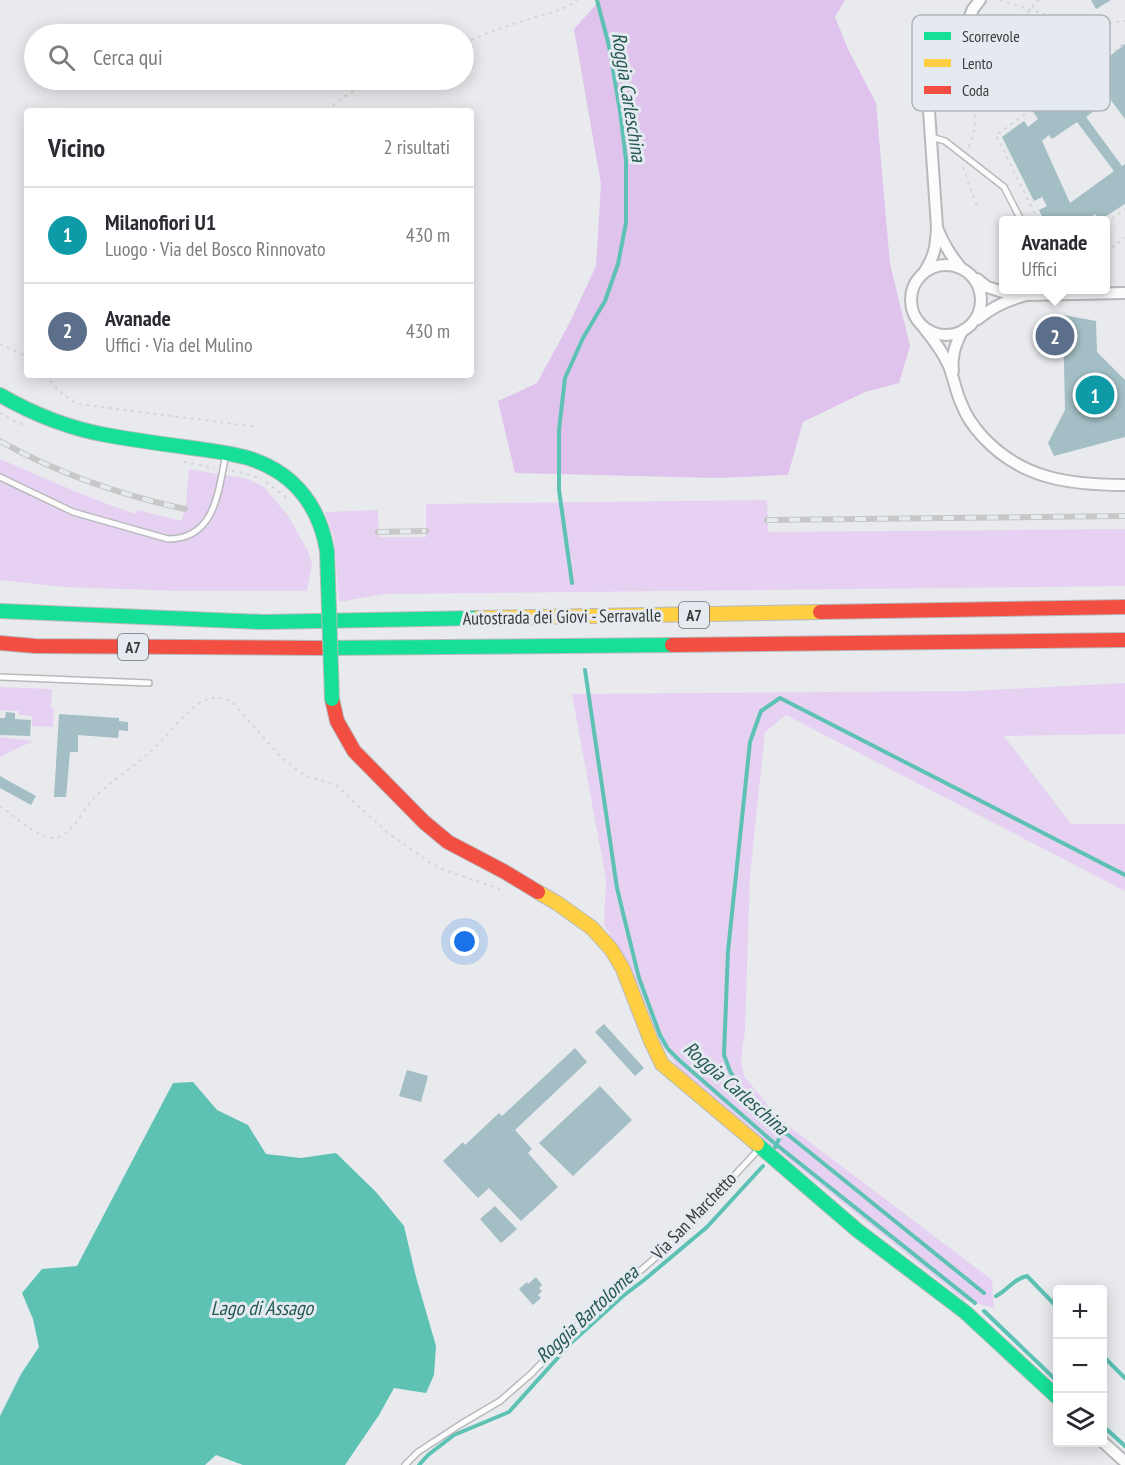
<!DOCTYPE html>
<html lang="it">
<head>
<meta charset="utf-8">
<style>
	:root { --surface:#fff; --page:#f2f2f3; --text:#2b2b33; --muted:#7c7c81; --line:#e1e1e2; --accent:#76787b }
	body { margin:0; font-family:"PT Sans Narrow",sans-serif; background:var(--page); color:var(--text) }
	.controls { position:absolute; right:18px; bottom:18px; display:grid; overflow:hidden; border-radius:6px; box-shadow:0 3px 15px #0003 }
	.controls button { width:54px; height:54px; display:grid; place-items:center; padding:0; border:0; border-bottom:2px solid var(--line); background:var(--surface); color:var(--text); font:30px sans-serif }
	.you { position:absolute; left:465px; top:942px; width:21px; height:21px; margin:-15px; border:4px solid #fff; border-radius:50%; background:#1a73e8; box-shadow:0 0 0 9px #1a73e833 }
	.badge { display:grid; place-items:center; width:39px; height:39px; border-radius:50%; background:var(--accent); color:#fff; font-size:20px; font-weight:700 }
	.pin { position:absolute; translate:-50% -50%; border:3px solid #fff; box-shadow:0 2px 6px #0006 }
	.popup { position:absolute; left:999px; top:216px; width:111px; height:78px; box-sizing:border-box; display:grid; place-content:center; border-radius:6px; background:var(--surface); filter:drop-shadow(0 2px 4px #0005); font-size:20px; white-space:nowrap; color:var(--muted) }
	.popup b { font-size:22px; color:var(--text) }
	.popup::after { content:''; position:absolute; left:50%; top:100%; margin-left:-12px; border:12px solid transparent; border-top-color:var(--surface) }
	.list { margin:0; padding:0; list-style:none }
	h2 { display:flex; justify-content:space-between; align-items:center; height:78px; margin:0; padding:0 24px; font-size:26px }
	h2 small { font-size:20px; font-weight:400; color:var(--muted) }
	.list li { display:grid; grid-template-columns:39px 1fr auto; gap:18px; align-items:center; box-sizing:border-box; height:96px; padding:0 24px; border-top:2px solid var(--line) }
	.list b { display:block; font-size:22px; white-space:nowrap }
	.list p { margin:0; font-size:20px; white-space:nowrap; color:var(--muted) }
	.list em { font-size:20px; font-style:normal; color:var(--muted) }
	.icon { flex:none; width:33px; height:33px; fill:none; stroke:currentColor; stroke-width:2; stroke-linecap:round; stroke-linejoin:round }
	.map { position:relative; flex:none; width:1125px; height:1465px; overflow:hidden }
	.search { position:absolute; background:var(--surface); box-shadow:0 3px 15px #0003; left:24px; top:24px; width:450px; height:66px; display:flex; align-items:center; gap:15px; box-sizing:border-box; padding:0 21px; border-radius:33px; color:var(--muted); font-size:22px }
	.panel { position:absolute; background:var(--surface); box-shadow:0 3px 15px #0003; left:24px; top:108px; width:450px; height:270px; border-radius:6px }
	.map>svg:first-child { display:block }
	.green { fill:#e6d1f2 }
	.forest { fill:#dfc3ed }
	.water { fill:#5dc1b4 }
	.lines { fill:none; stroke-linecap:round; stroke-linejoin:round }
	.stream { stroke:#5dc1b4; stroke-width:4 }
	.building { fill:#a3bec5; fill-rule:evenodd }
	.lane-casing { stroke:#b7b9bc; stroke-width:8 }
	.street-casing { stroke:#b7b9bc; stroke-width:14 }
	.fast-casing { stroke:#b7b9bc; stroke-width:16 }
	.slow-casing { stroke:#b7b9bc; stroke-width:16 }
	.jam-casing { stroke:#b7b9bc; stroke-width:16 }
	.path { stroke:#d5d6d6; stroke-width:2; stroke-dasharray:3 4.5; stroke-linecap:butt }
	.lane { stroke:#fcfcfc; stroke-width:5 }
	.street { stroke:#fcfcfc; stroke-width:10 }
	.fast { stroke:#16e098; stroke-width:14 }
	.slow { stroke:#ffcf43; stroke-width:14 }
	.jam { stroke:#f24e42; stroke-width:14 }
	.rail-casing { stroke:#c7c7c8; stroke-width:6 }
	.rail { stroke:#e5eaf0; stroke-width:4; stroke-dasharray:11; stroke-linecap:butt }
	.fast-bridge-casing { stroke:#b7b9bc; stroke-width:16; stroke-linecap:butt }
	.fast-bridge { stroke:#16e098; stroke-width:14 }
	.labels { text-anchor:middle; stroke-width:6; stroke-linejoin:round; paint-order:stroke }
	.shield { fill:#e5eaf0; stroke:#6d7073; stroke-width:1.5 }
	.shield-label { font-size:16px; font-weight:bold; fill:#393b3d }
	.street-label { font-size:18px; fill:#393b3d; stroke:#e5eaf0 }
	.water-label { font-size:20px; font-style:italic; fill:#255a51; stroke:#e5eaf0 }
	.key { fill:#e5eaf0; stroke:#b1b6ba; stroke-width:1.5 }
	.key-label { font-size:16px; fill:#393b3d }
</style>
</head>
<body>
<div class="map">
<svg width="1125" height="1465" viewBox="0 0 1125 1465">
	<rect width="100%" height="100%" fill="#e8eaed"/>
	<g class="green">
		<path d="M0,459C45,478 89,499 136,514L137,510L182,521L186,503L189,469L248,479L264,487L289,517L308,551L312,563L307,591H182L64,587L0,580Z"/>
		<polygon points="767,500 768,532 1125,529 1125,586 384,594 339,602 334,538 325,512 378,510 379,537 426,537 426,504"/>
		<polygon points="1125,683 1125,734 1004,736 1071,824 1125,824 1125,891 786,715 765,732 750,876 745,1031 741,1059 744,1076 774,1113 794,1130 992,1280 994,1308 964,1300 738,1119 681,1072 656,1037 628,966 604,925 606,880 572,694 970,691"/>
		<polygon points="0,687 52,689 51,708 54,708 53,727 32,726 32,716 19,715 19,711 0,710"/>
		<polygon points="0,737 33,741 0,757"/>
	</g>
	<polygon class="forest" points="600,0 845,0 835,17 848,49 876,103 890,264 910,346 899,383 865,392 803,422 788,475 717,478 515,473 498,401 537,383 570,322 596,266 601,184 574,29"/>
	<polygon class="water" points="193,1082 217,1110 248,1125 266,1154 301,1158 336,1153 376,1192 404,1226 416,1277 436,1346 434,1375 426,1393 394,1388 379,1415 345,1465 243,1465 216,1455 205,1465 0,1465 0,1416 21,1374 39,1347 33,1319 22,1293 42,1269 77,1266 173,1083"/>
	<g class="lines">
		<g class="stream">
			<polyline points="572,583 559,490 559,430 565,378 583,338 605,301 618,264 626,223 626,160 620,111 609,46 597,0"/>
			<polyline points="585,670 617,888 623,913 639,978 660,1035 668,1049 679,1060 773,1142 975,1303"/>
			<polyline points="782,1133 737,1083 730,1071 724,1055 728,951 750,742 761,711 780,698 1125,875"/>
			<polyline points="773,1151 782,1133 787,1134 984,1293"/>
			<path d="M996,1296C1008,1290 1013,1279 1027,1276L1058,1308"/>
			<polyline points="984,1311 1058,1382"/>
			<polyline points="1102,1355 1125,1378"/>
			<polyline points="1102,1425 1125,1446"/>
			<polyline points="419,1465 428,1455 454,1435 509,1412 573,1341 623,1296 644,1280 707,1227 763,1166"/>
		</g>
	</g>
	<g class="building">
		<polygon points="1091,0 1111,0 1096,9"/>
		<path d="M1125,44V119L1110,99L1086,117L1122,166L1125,164V204L1100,220L1095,214L1087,220H1044L1039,210L1047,206L1042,197L1034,201L1002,137L1024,121L1028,127L1038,119L1032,110L1084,77L1088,82L1094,77L1090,72ZM1077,122L1114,171L1070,203L1042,141L1049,135L1052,139Z"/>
		<polygon points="1063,315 1096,321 1097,352 1125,380 1125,437 1054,456 1048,443 1065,410"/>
		<polygon points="6,712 15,713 15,719 31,720 30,736 0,735 0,718 5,718"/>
		<polygon points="59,714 119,718 119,721 128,722 128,731 119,730 118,738 78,735 78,752 70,752 66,797 54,797"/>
		<polygon points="0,776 36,796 31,805 0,788"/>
		<polygon points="604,1024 644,1068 635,1076 595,1032"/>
		<polygon points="575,1048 587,1062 515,1130 532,1149 528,1153 558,1187 521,1221 489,1188 478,1198 443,1161 463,1142 465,1145 499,1113 502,1116"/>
		<polygon points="407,1070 428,1076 421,1102 399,1096"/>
		<polygon points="600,1086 632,1120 573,1176 539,1143"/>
		<polygon points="495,1206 517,1229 501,1243 480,1219"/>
		<polygon points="536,1277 542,1285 539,1288 542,1291 538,1295 541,1298 533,1305 519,1289 527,1282 528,1284"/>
	</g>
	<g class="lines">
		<defs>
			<g id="lane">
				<polyline points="961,38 1043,53 1055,62"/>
				<polyline points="931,137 945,141 1004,187 1021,220"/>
				<path d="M0,477L73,512L168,539C216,539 218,491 226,454"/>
				<polyline points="0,677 149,683"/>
				<polyline points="405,1465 418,1452 461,1424 500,1401 532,1373 579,1324 670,1245 758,1150"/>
			</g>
			<g id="street">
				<path d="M938,230C944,245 951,256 961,268"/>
				<circle cx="946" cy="300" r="35"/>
				<path d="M925,271C935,255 936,246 937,227L929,111L941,70L961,38L973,9L980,0"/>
				<polyline points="977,279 987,287 1003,292 1026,295 1125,293"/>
				<path d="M978,319C992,307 1005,301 1023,296"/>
				<path d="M924,328C933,339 943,352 949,366C954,379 956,393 962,405C966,416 974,427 982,436C1021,479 1070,485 1125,485"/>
				<path d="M953,371C951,357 955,346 961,333"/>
				<polyline points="1102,1441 1125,1462"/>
			</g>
			<g id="fast">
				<path d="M0,395C33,414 68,428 106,435C134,440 163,444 192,448C213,451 234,453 254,460C296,475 320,508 327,551"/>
				<polyline points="0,611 263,622 478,618"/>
				<polyline points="321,648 672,645"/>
				<polyline points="757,1144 857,1230 965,1312 1058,1398"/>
			</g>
			<g id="slow">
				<polyline points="478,618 820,612"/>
				<polyline points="538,892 557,903 592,928 611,949 623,969 651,1041 662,1064 757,1144"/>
			</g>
			<g id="jam">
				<polyline points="820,612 1125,607"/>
				<polyline points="0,643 35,646 321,648"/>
				<polyline points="672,645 1125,640"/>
				<polyline points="332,699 337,721 354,751 424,822 448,842 505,872 538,892"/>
			</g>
		</defs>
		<use href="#lane" class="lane-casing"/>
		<use href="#street" class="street-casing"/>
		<use href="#fast" class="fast-casing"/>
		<use href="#slow" class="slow-casing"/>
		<use href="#jam" class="jam-casing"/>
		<g class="path">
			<polyline points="1000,0 1073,23 1086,25 1125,21"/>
			<polyline points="1014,40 1029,10 1039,0"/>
			<path d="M464,43C488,32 513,24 539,16C551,12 568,9 577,0"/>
			<polyline points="941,110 975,110 1024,106 1028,111"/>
			<path d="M327,111C334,105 341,98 350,93C363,87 378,86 391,80"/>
			<polyline points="969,147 975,129 975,110 981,83 1004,54"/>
			<polyline points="963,167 978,209"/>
			<polyline points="1038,220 996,135 1125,43"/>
			<polyline points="1106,223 1125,209"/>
			<polyline points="1106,252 1125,238"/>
			<polyline points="0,344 27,357"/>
			<path d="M45,375C55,386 64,398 79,404L257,427"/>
			<polyline points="0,413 14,421 24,425"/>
			<polyline points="184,462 214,468"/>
			<polyline points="232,471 244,473 261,479"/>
			<polyline points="266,482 287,498"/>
			<path d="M0,806C13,815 40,840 54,838C73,836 81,812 92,800C110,781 133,768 152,750C167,737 188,707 205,700C215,696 222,697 231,701L282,758L293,767L306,776L336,785L388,833L429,862L444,870L500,889"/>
		</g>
		<use href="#lane" class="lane"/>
		<use href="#street" class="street"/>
		<use href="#fast" class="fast"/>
		<use href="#slow" class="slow"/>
		<use href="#jam" class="jam"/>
		<defs>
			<g id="rail">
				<path d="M0,441C57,473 121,495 185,509"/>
				<polyline points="767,520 1125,516"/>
				<polyline points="378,532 426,531"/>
			</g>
		</defs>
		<use href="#rail" class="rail-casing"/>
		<use href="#rail" class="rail"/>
		<defs>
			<polyline id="fast-bridge" points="327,551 332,699"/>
		</defs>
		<use href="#fast-bridge" class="fast-bridge-casing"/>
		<use href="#fast-bridge" class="fast-bridge"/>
	</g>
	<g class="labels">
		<g class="shield">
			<rect x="679" y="602" width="30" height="26" rx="4.5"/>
			<rect x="118" y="634" width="30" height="26" rx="4.5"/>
		</g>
		<g class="shield-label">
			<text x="694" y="621">A7</text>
			<text x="133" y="653">A7</text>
		</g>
		<g class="street-label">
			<text transform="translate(562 617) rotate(-1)" y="6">Autostrada dei Giovi - Serravalle</text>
			<text transform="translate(694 1216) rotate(-46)" y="6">Via San Marchetto</text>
		</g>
		<g class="water-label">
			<text transform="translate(629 97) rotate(81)" y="7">Roggia Carleschina</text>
			<text transform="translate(736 1088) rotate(41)" y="7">Roggia Carleschina</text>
			<text x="262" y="1315">Lago di Assago</text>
			<text transform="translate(587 1314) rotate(-43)" y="7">Roggia Bartolomea</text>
		</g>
	</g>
	<rect x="912" y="15" width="198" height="96" rx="9" class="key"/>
	<rect x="924" y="32" width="27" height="8" fill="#16e098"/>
	<rect x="924" y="59" width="27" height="8" fill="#ffcf43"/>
	<rect x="924" y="86" width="27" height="8" fill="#f24e42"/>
	<g class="key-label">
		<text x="962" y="42">Scorrevole</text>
		<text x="962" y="69">Lento</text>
		<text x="962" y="96">Coda</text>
	</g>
</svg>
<div class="controls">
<button>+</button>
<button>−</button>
<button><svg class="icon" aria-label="layers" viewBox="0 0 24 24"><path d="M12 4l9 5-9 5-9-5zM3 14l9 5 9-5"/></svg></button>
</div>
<div class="you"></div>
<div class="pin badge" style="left:1095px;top:395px;background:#0f9aa8">1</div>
<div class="pin badge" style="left:1055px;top:336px;background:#5c6f8a">2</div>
<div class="popup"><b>Avanade</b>Uffici</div>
<div class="search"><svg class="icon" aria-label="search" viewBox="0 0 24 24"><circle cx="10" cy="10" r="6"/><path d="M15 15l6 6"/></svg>Cerca qui</div>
<section class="panel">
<h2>Vicino<small>2 risultati</small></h2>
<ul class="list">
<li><span class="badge" style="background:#0f9aa8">1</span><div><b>Milanofiori U1</b><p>Luogo · Via del Bosco Rinnovato</p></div><em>430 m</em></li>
<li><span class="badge" style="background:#5c6f8a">2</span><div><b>Avanade</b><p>Uffici · Via del Mulino</p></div><em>430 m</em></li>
</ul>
</section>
</div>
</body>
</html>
